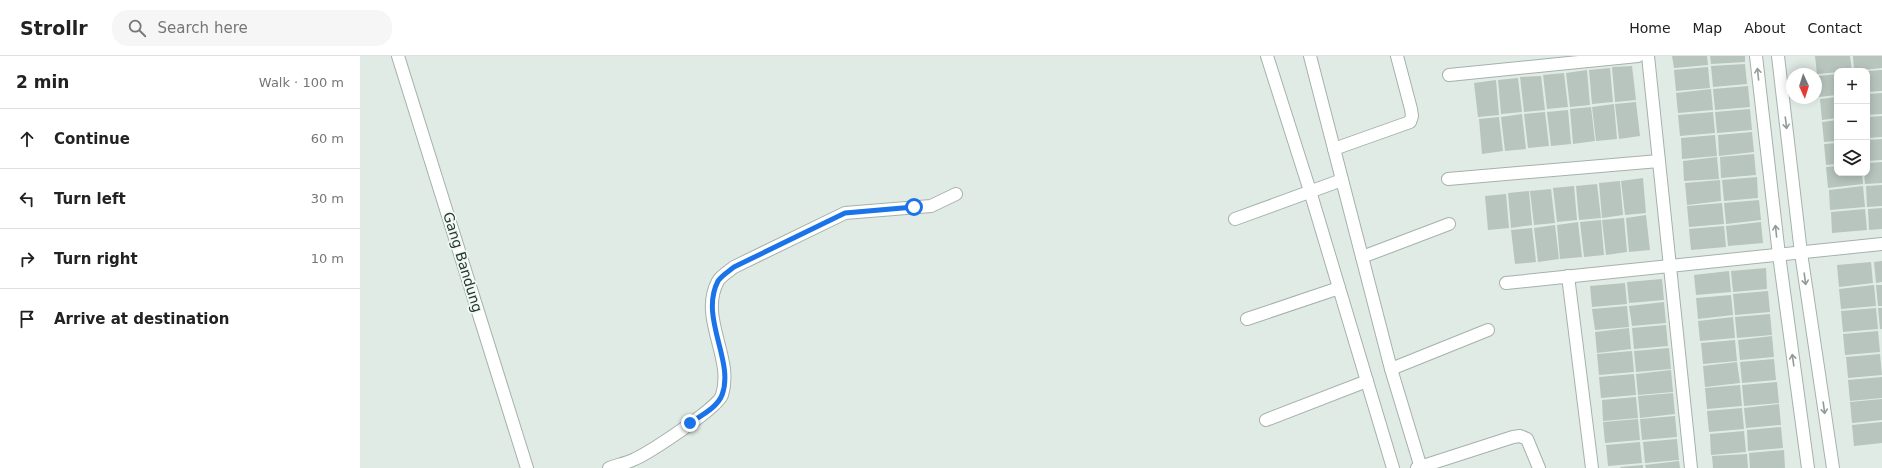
<!DOCTYPE html>
<html lang="en">
<head>
<meta charset="utf-8">
<style>
	:root { --surface:#fff; --page:#f6f6f6; --text:#222; --muted:#767676; --line:#e0e0e0 }
	body { margin:0; font-family:"DejaVu Sans",sans-serif; background:var(--page); color:var(--text) }
	.controls { position:absolute; right:12px; top:12px; display:grid; overflow:hidden; border-radius:8px; box-shadow:0 2px 10px #0003 }
	.controls button { width:36px; height:36px; display:grid; place-items:center; padding:0; border:0; border-bottom:1px solid var(--line); background:var(--surface); color:var(--text); font:20px sans-serif }
	.compass { position:absolute; left:1426px; top:12px; width:36px; height:36px; border-radius:50%; background:var(--surface); box-shadow:0 2px 10px #0003; rotate:176deg }
	.stop { position:absolute; width:12px; height:12px; margin:-9px; border:3px solid #1a73e8; border-radius:50%; background:#fff }
	.stop.end { background:#1a73e8; border-color:#fff; box-shadow:0 1px 4px #0008 }
	.list { margin:0; padding:0; list-style:none }
	h2 { display:flex; justify-content:space-between; align-items:center; height:52px; margin:0; padding:0 16px; font-size:17px }
	h2 small { font-size:13px; font-weight:400; color:var(--muted) }
	.list li { display:grid; grid-template-columns:26px 1fr auto; gap:12px; align-items:center; box-sizing:border-box; height:60px; padding:0 16px; border-top:1px solid var(--line) }
	.list b { display:block; font-size:15px; white-space:nowrap }
	.list em { font-size:13px; font-style:normal; color:var(--muted) }
	.icon { flex:none; width:22px; height:22px; fill:none; stroke:currentColor; stroke-width:2; stroke-linecap:round; stroke-linejoin:round }
	.map { position:relative; flex:none; width:1522px; height:412px; overflow:hidden }
	header { display:flex; align-items:center; gap:24px; box-sizing:border-box; height:56px; padding:0 20px; background:var(--surface); border-bottom:1px solid var(--line) }
	header strong { font-size:19px }
	nav { display:flex; gap:22px; margin-inline-start:auto; font-size:14px }
	.search { width:280px; height:36px; background:var(--page); display:flex; align-items:center; gap:10px; box-sizing:border-box; padding:0 14px; border-radius:16px; color:var(--muted); font-size:15px }
	main { display:flex }
	aside { flex:1; background:var(--surface) }
	.map>svg:first-child { display:block }
	.building { fill:#b7c5be }
	.lines { fill:none; stroke-linecap:round; stroke-linejoin:round }
	.minor-casing { stroke:#a4b2ab; stroke-width:14 }
	.minor { stroke:#fff; stroke-width:12 }
	.oneway { stroke:#919c98 }
	.route { stroke:#1a73e8; stroke-width:5 }
	.labels { text-anchor:middle; stroke-width:3.5; stroke-linejoin:round; paint-order:stroke }
	.street-label { font-size:14px; fill:#233a31; stroke:#f2f8f4 }
</style>
</head>
<body>
<header>
<strong>Strollr</strong>
<div class="search"><svg class="icon" aria-label="search" viewBox="0 0 24 24"><circle cx="10" cy="10" r="6"/><path d="M15 15l6 6"/></svg>Search here</div>
<nav><a>Home</a><a>Map</a><a>About</a><a>Contact</a></nav>
</header>
<main>
<aside>
<h2>2 min<small>Walk · 100 m</small></h2>
<ul class="list">
<li><svg class="icon" aria-label="ahead" viewBox="0 0 24 24"><path d="M12 20V5M6 11l6-6 6 6"/></svg><div><b>Continue</b></div><em>60 m</em></li>
<li><svg class="icon" aria-label="left" viewBox="0 0 24 24"><path d="M17 20v-9H6M10 6l-5 5 5 5"/></svg><div><b>Turn left</b></div><em>30 m</em></li>
<li><svg class="icon" aria-label="right" viewBox="0 0 24 24"><path d="M7 20v-9h11M14 6l5 5-5 5"/></svg><div><b>Turn right</b></div><em>10 m</em></li>
<li><svg class="icon" aria-label="arrive" viewBox="0 0 24 24"><path d="M6 21V4h12l-3 4 3 4H6"/></svg><div><b>Arrive at destination</b></div></li>
</ul>
</aside>
<div class="map">
<svg width="1522" height="412" viewBox="0 0 1522 412">
	<rect width="100%" height="100%" fill="#e1ebe5"/>
	<g class="building">
		<polygon points="1312,0 1347,0 1348,9 1314,12"/>
		<polygon points="1350,0 1385,0 1385,6 1351,8"/>
		<polygon points="1455,0 1490,0 1492,15 1457,18"/>
		<polygon points="1493,0 1522,0 1522,12 1494,15"/>
		<polygon points="1385,8 1387,28 1353,31 1351,10"/>
		<polygon points="1272,10 1276,44 1255,46 1252,11"/>
		<polygon points="1348,11 1350,32 1316,35 1314,14"/>
		<polygon points="1250,12 1253,46 1232,48 1229,14"/>
		<polygon points="1227,14 1230,49 1210,51 1206,17"/>
		<polygon points="1522,14 1522,35 1507,36 1507,15"/>
		<polygon points="1204,17 1208,51 1187,53 1183,19"/>
		<polygon points="1477,18 1477,39 1459,41 1458,20"/>
		<polygon points="1181,20 1185,54 1164,56 1160,21"/>
		<polygon points="1158,22 1162,56 1141,58 1138,24"/>
		<polygon points="1136,24 1139,59 1118,61 1114,27"/>
		<polygon points="1388,30 1390,51 1355,54 1353,33"/>
		<polygon points="1351,33 1353,54 1318,57 1316,37"/>
		<polygon points="1522,37 1522,58 1507,59 1507,38"/>
		<polygon points="1477,41 1477,62 1462,64 1460,43"/>
		<polygon points="1276,46 1280,80 1259,83 1255,48"/>
		<polygon points="1254,48 1257,83 1236,85 1232,51"/>
		<polygon points="1231,51 1235,85 1213,88 1210,53"/>
		<polygon points="1390,53 1392,74 1357,77 1355,56"/>
		<polygon points="1208,54 1211,88 1191,90 1187,56"/>
		<polygon points="1185,56 1189,90 1168,92 1164,58"/>
		<polygon points="1353,56 1355,77 1320,80 1318,59"/>
		<polygon points="1162,58 1166,93 1145,95 1141,61"/>
		<polygon points="1522,60 1522,81 1507,82 1507,61"/>
		<polygon points="1139,61 1143,95 1122,98 1119,63"/>
		<polygon points="1477,64 1477,85 1464,86 1462,66"/>
		<polygon points="1392,76 1394,96 1359,100 1358,79"/>
		<polygon points="1355,79 1357,100 1322,103 1321,82"/>
		<polygon points="1522,83 1522,104 1507,105 1507,84"/>
		<polygon points="1477,87 1477,108 1466,109 1464,88"/>
		<polygon points="1394,98 1396,119 1361,122 1360,101"/>
		<polygon points="1357,101 1359,123 1324,125 1323,105"/>
		<polygon points="1522,106 1522,127 1505,128 1504,117 1507,117 1507,107"/>
		<polygon points="1477,110 1477,117 1502,117 1503,128 1468,132 1466,111"/>
		<polygon points="1397,121 1398,142 1364,145 1362,124"/>
		<polygon points="1283,122 1286,157 1265,159 1261,125"/>
		<polygon points="1360,124 1361,145 1327,149 1325,127"/>
		<polygon points="1260,125 1263,159 1242,162 1239,127"/>
		<polygon points="1237,128 1241,162 1219,164 1216,130"/>
		<polygon points="1522,129 1522,150 1507,151 1506,130"/>
		<polygon points="1214,130 1217,164 1197,166 1193,132"/>
		<polygon points="1503,130 1505,151 1470,154 1469,134"/>
		<polygon points="1191,133 1195,167 1174,169 1170,135"/>
		<polygon points="1169,135 1172,169 1151,172 1148,137"/>
		<polygon points="1146,138 1149,172 1128,174 1125,140"/>
		<polygon points="1399,144 1401,164 1366,168 1364,147"/>
		<polygon points="1362,147 1364,168 1329,171 1327,150"/>
		<polygon points="1522,152 1522,173 1509,174 1508,153"/>
		<polygon points="1505,153 1507,174 1472,177 1471,156"/>
		<polygon points="1286,159 1290,194 1269,196 1266,162"/>
		<polygon points="1264,162 1267,196 1246,199 1242,164"/>
		<polygon points="1241,164 1244,199 1224,201 1220,166"/>
		<polygon points="1218,166 1222,201 1200,203 1197,169"/>
		<polygon points="1401,166 1403,187 1368,190 1366,170"/>
		<polygon points="1195,169 1199,203 1178,206 1174,172"/>
		<polygon points="1364,170 1366,191 1331,194 1329,173"/>
		<polygon points="1172,172 1176,206 1155,208 1151,174"/>
		<polygon points="1522,205 1522,226 1516,227 1514,206"/>
		<polygon points="1511,206 1513,227 1479,231 1477,209"/>
		<polygon points="1406,212 1407,233 1373,236 1371,215"/>
		<polygon points="1369,215 1371,236 1336,239 1334,219"/>
		<polygon points="1302,223 1304,244 1269,247 1267,226"/>
		<polygon points="1265,227 1267,248 1232,251 1230,230"/>
		<polygon points="1514,229 1516,250 1481,253 1479,233"/>
		<polygon points="1516,229 1522,229 1522,250 1518,250"/>
		<polygon points="1408,235 1410,256 1375,259 1373,238"/>
		<polygon points="1371,239 1373,259 1338,263 1336,242"/>
		<polygon points="1304,246 1306,267 1272,270 1269,250"/>
		<polygon points="1267,250 1269,271 1235,274 1232,253"/>
		<polygon points="1516,252 1518,273 1483,276 1481,255"/>
		<polygon points="1518,252 1522,252 1522,273 1520,273"/>
		<polygon points="1410,258 1412,279 1377,282 1375,261"/>
		<polygon points="1373,261 1375,282 1340,285 1338,265"/>
		<polygon points="1306,269 1308,290 1274,293 1272,272"/>
		<polygon points="1269,272 1271,293 1237,297 1235,276"/>
		<polygon points="1518,275 1520,296 1485,299 1483,278"/>
		<polygon points="1412,280 1414,301 1380,304 1378,284"/>
		<polygon points="1375,284 1377,305 1343,308 1341,287"/>
		<polygon points="1309,292 1311,313 1276,316 1274,295"/>
		<polygon points="1272,295 1274,316 1239,319 1237,298"/>
		<polygon points="1520,298 1522,319 1488,322 1486,301"/>
		<polygon points="1414,303 1416,324 1382,327 1380,306"/>
		<polygon points="1377,306 1380,327 1345,331 1343,310"/>
		<polygon points="1311,314 1313,336 1278,339 1276,318"/>
		<polygon points="1274,318 1276,339 1241,342 1239,321"/>
		<polygon points="1522,321 1522,342 1490,345 1488,324"/>
		<polygon points="1417,326 1419,347 1384,350 1382,329"/>
		<polygon points="1380,329 1382,350 1347,353 1345,332"/>
		<polygon points="1313,337 1315,358 1280,362 1278,340"/>
		<polygon points="1276,341 1278,362 1243,365 1242,344"/>
		<polygon points="1522,343 1522,364 1492,367 1490,346"/>
		<polygon points="1419,348 1421,369 1386,372 1384,352"/>
		<polygon points="1382,352 1384,373 1349,376 1347,355"/>
		<polygon points="1315,360 1317,381 1282,384 1280,363"/>
		<polygon points="1278,363 1280,384 1245,387 1243,366"/>
		<polygon points="1522,366 1522,387 1494,390 1492,369"/>
		<polygon points="1421,371 1423,392 1388,395 1387,374"/>
		<polygon points="1384,375 1386,396 1351,399 1350,378"/>
		<polygon points="1317,383 1319,404 1285,407 1283,386"/>
		<polygon points="1280,386 1282,407 1248,410 1246,389"/>
		<polygon points="1424,394 1425,412 1390,412 1389,397"/>
		<polygon points="1387,398 1388,412 1353,412 1352,400"/>
		<polygon points="1319,405 1320,412 1286,412 1285,409"/>
		<polygon points="1283,409 1283,412 1261,412 1260,411"/>
	</g>
	<g class="lines">
		<defs>
			<g id="minor">
				<polyline points="38,0 167,412"/>
				<polyline points="907,0 950,135 1033,412"/>
				<polyline points="950,0 1031,313 1061,412"/>
				<polyline points="1288,0 1331,412"/>
				<polyline points="1396,0 1419,199 1448,412"/>
				<polyline points="1418,0 1441,197 1473,412"/>
				<polyline points="1089,19 1278,0"/>
				<polyline points="974,93 1050,66 1052,60 1051,53 1037,0"/>
				<polyline points="1088,123 1299,105"/>
				<polyline points="875,163 982,124"/>
				<polyline points="1002,201 1089,168"/>
				<polyline points="1208,220 1232,412"/>
				<polyline points="1146,227 1522,188"/>
				<polyline points="887,263 979,232"/>
				<polyline points="1031,313 1128,274"/>
				<polyline points="906,364 1007,325"/>
				<path d="M249,412C257,409 267,407 275,403C290,396 358,352 362,339C374,301 338,262 358,225C361,220 369,215 374,211L485,157L571,150L596,138"/>
				<polyline points="1057,412 1153,381 1160,380 1167,383 1179,412"/>
			</g>
		</defs>
		<use href="#minor" class="minor-casing"/>
		<use href="#minor" class="minor"/>
	</g>
	<defs><path id="oneway-shaft" d="M-6 0H5M1.5-3L5.5 0L1.5 3" fill="none" stroke-width="1.6" stroke-linecap="round" stroke-linejoin="round"/></defs>
	<g class="oneway">
		<use href="#oneway-shaft" transform="translate(1398 18) rotate(-96)"/>
		<use href="#oneway-shaft" transform="translate(1426 67) rotate(83)"/>
		<use href="#oneway-shaft" transform="translate(1416 175) rotate(-96)"/>
		<use href="#oneway-shaft" transform="translate(1445 223) rotate(82)"/>
		<use href="#oneway-shaft" transform="translate(1433 304) rotate(-98)"/>
		<use href="#oneway-shaft" transform="translate(1464 352) rotate(82)"/>
	</g>
	<g class="lines">
		<path class="route" d="M330,367C340,360 357,352 362,339C375,305 339,262 358,225C361,220 369,215 374,211L485,157L554,151"/>
	</g>
	<g class="labels">
		<g class="street-label">
			<text transform="translate(103 206) rotate(73)" y="5">Gang Bandung</text>
		</g>
	</g>
</svg>
<div class="controls">
<button>+</button>
<button>−</button>
<button><svg class="icon" aria-label="layers" viewBox="0 0 24 24"><path d="M12 4l9 5-9 5-9-5zM3 14l9 5 9-5"/></svg></button>
</div>
<svg class="compass" viewBox="-18 -18 36 36"><path d="M0-13l5 13h-10z" fill="#e53935"/><path d="M0 13l5-13h-10z" fill="#767676"/></svg>
<div class="stop" style="left:554px;top:151px"></div>
<div class="stop end" style="left:330px;top:367px"></div>
</div>
</main>
</body>
</html>
